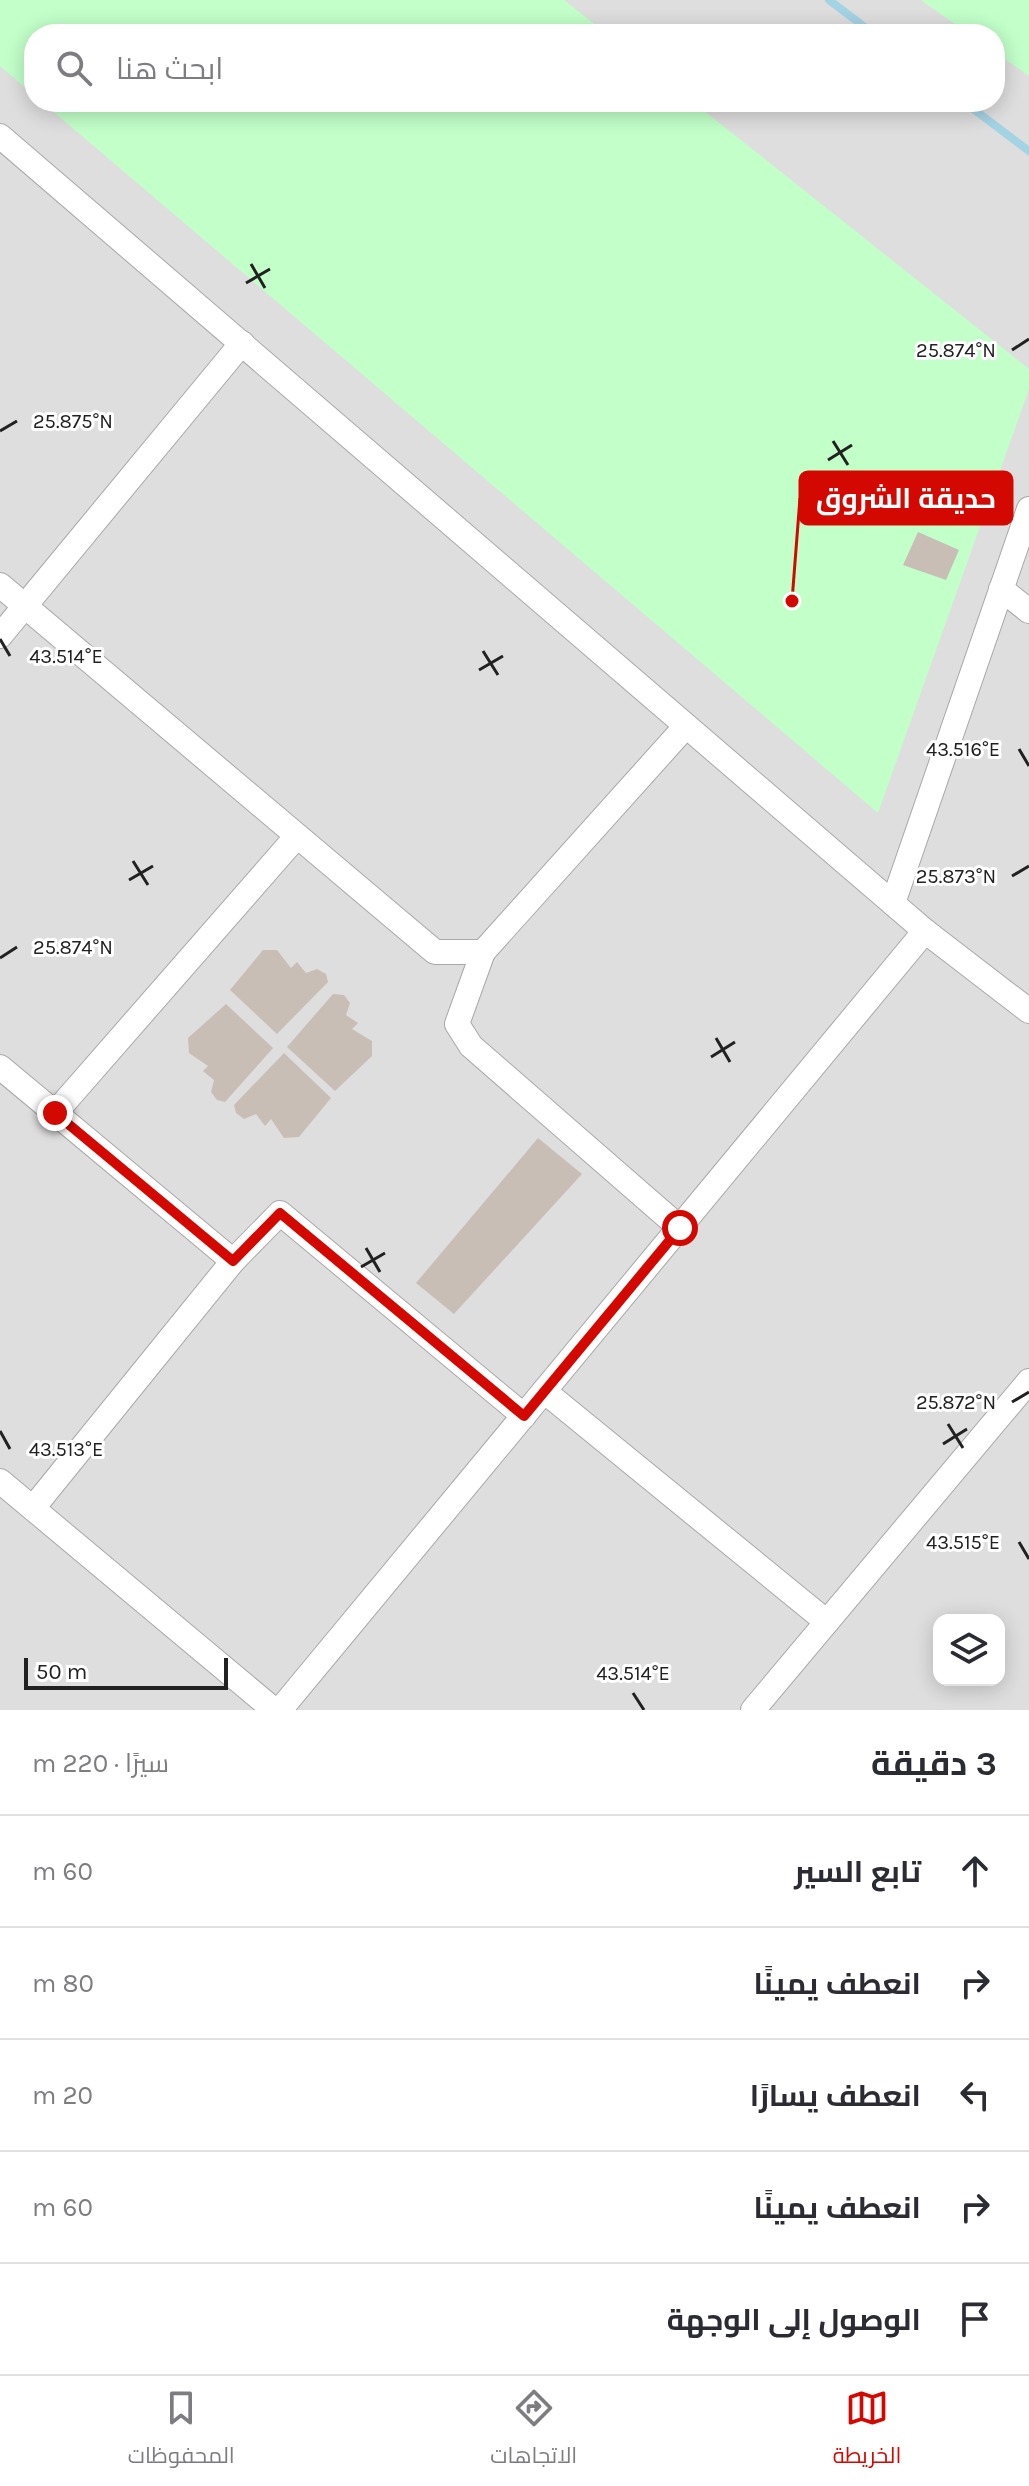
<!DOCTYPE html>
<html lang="ar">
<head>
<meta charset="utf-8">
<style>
	:root { --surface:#fff; --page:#f7f7f7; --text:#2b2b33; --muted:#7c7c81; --line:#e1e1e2; --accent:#d30800 }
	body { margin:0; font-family:Karla,Cairo,sans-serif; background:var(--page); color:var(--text); direction:rtl }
	.controls { position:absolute; right:24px; bottom:24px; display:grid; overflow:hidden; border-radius:16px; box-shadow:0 4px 20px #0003 }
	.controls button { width:72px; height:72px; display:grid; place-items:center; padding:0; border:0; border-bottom:2px solid var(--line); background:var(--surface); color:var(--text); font:40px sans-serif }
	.scale { position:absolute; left:24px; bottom:20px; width:204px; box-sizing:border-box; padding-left:8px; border:4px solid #212121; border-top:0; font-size:22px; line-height:28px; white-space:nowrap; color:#212121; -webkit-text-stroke:6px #fff; paint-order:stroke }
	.stop { position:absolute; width:24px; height:24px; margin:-18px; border:6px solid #d30800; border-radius:50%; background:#fff }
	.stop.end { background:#d30800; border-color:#fff; box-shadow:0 2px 8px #0008 }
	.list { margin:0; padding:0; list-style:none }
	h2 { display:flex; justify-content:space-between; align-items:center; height:104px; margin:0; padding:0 32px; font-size:34px }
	h2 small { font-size:26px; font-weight:400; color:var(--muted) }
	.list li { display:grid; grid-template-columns:52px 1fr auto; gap:24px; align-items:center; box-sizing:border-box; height:112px; padding:0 32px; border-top:2px solid var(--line) }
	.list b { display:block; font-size:30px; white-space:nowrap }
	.list em { font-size:26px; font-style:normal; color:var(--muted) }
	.icon { flex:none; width:44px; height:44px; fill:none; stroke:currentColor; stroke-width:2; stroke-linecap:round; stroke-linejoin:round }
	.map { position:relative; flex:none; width:1029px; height:1710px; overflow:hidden; direction:ltr }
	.search { position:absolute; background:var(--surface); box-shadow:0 4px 20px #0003; left:24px; right:24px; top:24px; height:88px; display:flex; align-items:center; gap:20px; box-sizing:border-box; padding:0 28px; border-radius:32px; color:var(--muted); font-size:30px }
	.sheet { height:664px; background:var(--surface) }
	nav { display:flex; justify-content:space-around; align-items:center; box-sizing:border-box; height:112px; border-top:2px solid var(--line); background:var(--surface); font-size:22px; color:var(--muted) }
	nav a { display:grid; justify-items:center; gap:4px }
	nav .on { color:var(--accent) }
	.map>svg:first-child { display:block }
	.residential { fill:#dfdede; fill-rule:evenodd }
	.park { fill:#c2ffc9 }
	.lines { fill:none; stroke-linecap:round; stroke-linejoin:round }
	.stream { stroke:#a4d3e4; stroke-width:8 }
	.building { fill:#c8beb6 }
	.minor-casing { stroke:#a8a8a8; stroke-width:26 }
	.minor { stroke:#fff; stroke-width:24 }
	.route { stroke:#d30800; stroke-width:10 }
	.ticks { fill:none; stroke:#212121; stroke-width:3 }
	.ticks-label { font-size:20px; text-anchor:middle; fill:#212121; stroke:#fff; stroke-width:6; stroke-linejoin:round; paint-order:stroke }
	.leader { fill:none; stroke:#d30800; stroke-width:3 }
	.callout-dot { fill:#d30800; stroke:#fff; stroke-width:3 }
	.callout { fill:#d30800; stroke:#d30800; stroke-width:3 }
	.callout-label { font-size:28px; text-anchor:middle; font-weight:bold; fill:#fff }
</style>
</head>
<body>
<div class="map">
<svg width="1029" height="1710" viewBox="0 0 1029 1710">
	<rect width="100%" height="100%" fill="#f2efe7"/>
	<path class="residential" d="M0,0H1029V1710H0ZM34,34H995V102H34ZM939,1620H999V1680H939Z"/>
	<g class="park">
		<polygon points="0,0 564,0 607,34 34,34 34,95 0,66"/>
		<polygon points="921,0 1029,0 1029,76 995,52 995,34 969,34"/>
		<polygon points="42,102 693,102 1029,369 1029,389 878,813"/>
	</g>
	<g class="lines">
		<g class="stream">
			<polyline points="829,0 874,34"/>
			<polyline points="964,102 1029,151"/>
		</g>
	</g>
	<g class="building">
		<polygon points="918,532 959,550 946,580 903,565"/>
		<polygon points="263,950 277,950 291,968 297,962 306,973 317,969 326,974 328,982 277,1034 230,990"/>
		<polygon points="333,994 344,995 350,1003 346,1015 358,1023 352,1029 372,1041 372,1056 335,1091 287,1047"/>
		<polygon points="226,1004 273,1048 225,1102 217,1100 211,1092 214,1080 203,1071 208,1066 189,1053 188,1038"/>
		<polygon points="284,1053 331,1098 299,1137 284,1138 271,1119 265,1126 256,1114 244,1119 236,1113 234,1105"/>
		<polygon points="538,1138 582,1174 454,1314 416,1283"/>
	</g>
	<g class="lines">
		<defs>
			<g id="minor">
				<polyline points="0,136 925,931 1029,1011"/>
				<polyline points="0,585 435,952 483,952 686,726"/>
				<polyline points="1001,589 1029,611"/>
				<polyline points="0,636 242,343"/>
				<polyline points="893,903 1029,509"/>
				<polyline points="483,952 457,1024 471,1046 680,1228"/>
				<polyline points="0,1067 233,1261 33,1508"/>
				<polyline points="55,1113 297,836"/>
				<polyline points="233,1261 280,1213 524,1416"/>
				<polyline points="544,1391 827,1622"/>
				<polyline points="0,1481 274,1710"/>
				<polyline points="280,1710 925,931"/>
				<polyline points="753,1710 1029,1381"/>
			</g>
		</defs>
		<use href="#minor" class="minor-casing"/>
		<use href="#minor" class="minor"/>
	</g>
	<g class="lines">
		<polyline class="route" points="55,1113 233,1261 280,1213 524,1416 680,1228"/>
	</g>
	<path class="ticks" d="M251,264L265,288M246,283L270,269M1012,350L1029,339M0,431L17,421M833,441L848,465M828,460L852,445M0,639L10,656M483,651L498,675M479,670L503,656M1019,749L1029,766M133,861L148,885M1012,876L1029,866M129,880L153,866M0,958L17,947M716,1038L730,1062M711,1057L735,1042M366,1248L380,1272M361,1267L385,1253M1012,1402L1029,1392M948,1424L963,1448M0,1431L10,1449M943,1444L967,1429M1019,1542L1029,1559M633,1693L644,1710"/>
	<g class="ticks-label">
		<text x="956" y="357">25.874°N</text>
		<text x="73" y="428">25.875°N</text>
		<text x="66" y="663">43.514°E</text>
		<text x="963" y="756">43.516°E</text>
		<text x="956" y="883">25.873°N</text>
		<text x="73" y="954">25.874°N</text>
		<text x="956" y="1409">25.872°N</text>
		<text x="66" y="1456">43.513°E</text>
		<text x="963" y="1549">43.515°E</text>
		<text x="633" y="1680">43.514°E</text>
	</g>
	<path class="leader" d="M792 601L800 498"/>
	<circle class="callout-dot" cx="792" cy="601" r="8"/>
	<rect class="callout" x="800" y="472" width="212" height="52" rx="8"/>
	<g class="callout-label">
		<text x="906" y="508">حديقة الشروق</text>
	</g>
</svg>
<div class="controls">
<button><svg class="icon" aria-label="layers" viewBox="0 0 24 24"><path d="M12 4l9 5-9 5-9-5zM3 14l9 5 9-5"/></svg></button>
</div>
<div class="scale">50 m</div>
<div class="stop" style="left:680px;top:1228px"></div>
<div class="stop end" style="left:55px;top:1113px"></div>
<div class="search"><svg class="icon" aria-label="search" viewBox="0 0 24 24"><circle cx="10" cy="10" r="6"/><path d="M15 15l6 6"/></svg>ابحث هنا</div>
</div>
<section class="sheet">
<h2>3 دقيقة<small>سيرًا · 220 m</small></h2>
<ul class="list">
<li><svg class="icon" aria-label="ahead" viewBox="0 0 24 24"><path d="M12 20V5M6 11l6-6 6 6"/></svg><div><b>تابع السير</b></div><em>60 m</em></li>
<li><svg class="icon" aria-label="right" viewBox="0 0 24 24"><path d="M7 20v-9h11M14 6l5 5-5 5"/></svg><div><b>انعطف يمينًا</b></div><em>80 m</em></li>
<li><svg class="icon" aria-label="left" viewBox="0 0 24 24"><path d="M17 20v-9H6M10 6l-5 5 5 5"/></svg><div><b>انعطف يسارًا</b></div><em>20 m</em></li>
<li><svg class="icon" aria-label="right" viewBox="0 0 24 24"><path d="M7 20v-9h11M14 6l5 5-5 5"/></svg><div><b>انعطف يمينًا</b></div><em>60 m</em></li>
<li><svg class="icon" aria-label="arrive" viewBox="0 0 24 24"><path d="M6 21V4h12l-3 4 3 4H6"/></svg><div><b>الوصول إلى الوجهة</b></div></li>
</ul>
</section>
<nav>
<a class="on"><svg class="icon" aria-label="map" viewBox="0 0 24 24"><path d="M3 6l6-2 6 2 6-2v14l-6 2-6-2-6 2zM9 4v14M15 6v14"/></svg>الخريطة</a>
<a><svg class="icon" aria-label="directions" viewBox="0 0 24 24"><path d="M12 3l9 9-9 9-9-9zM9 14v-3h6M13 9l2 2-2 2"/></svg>الاتجاهات</a>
<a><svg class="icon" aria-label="saved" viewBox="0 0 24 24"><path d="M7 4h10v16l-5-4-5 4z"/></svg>المحفوظات</a>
</nav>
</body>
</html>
